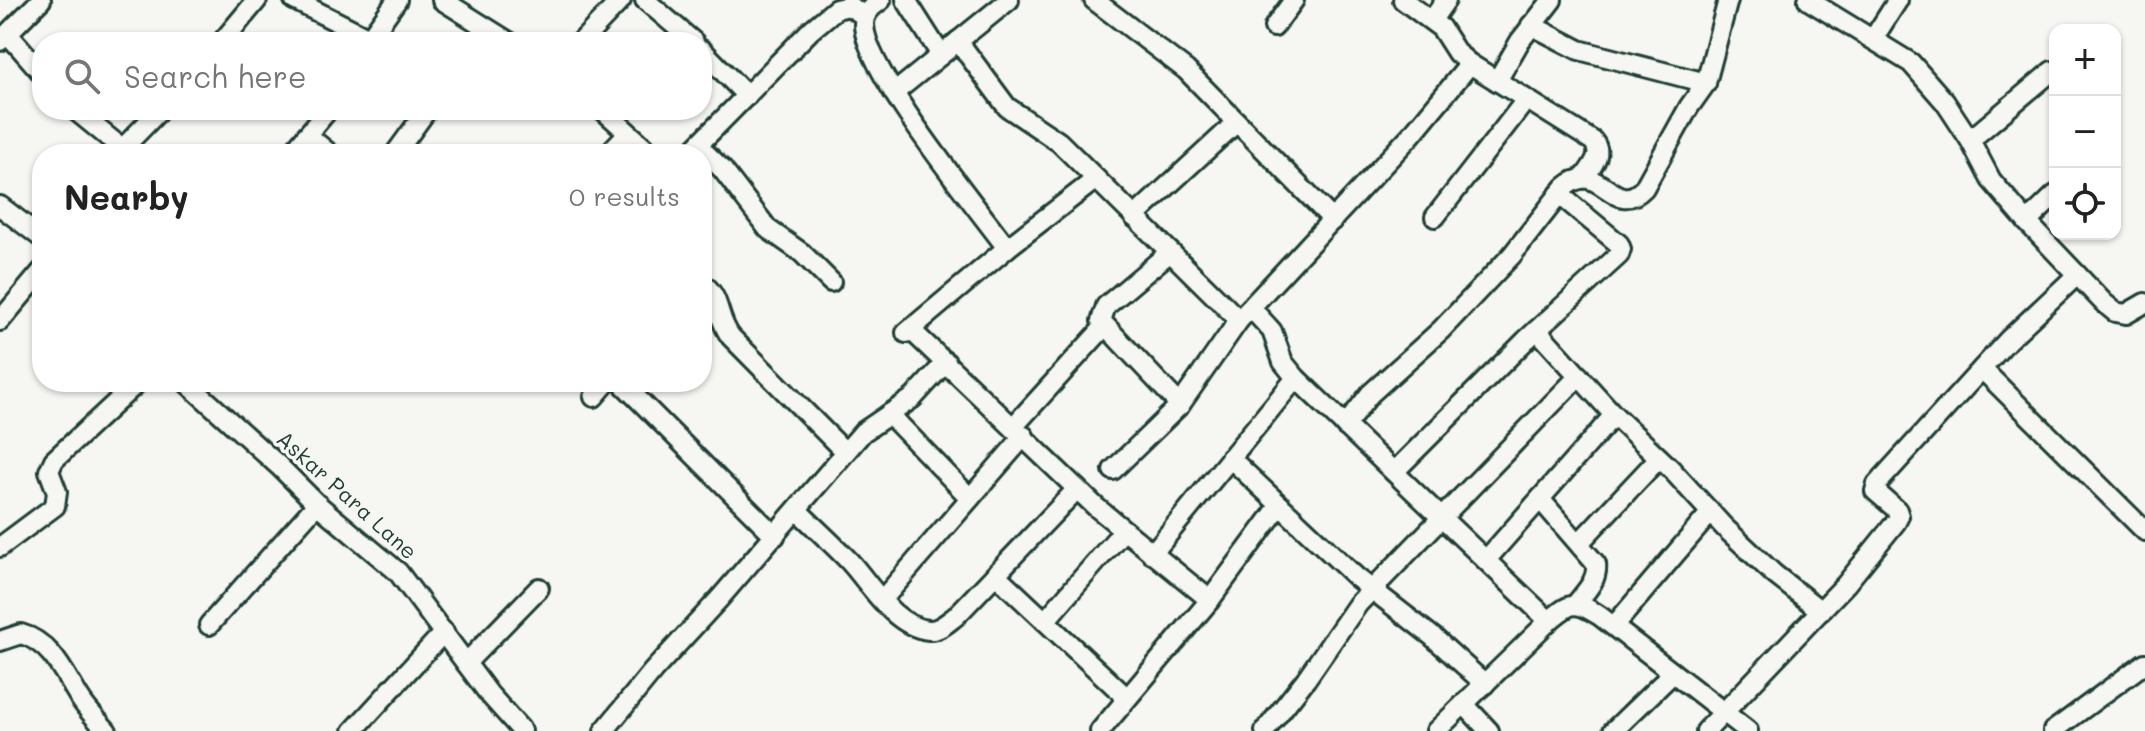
<!DOCTYPE html>
<html lang="en">
<head>
<meta charset="utf-8">
<style>
	:root { --surface:#fff; --page:#f2f2f2; --text:#222; --muted:#767676; --line:#e0e0e0 }
	body { margin:0; font-family:Mali,sans-serif; background:var(--page); color:var(--text) }
	.controls { position:absolute; right:24px; top:24px; display:grid; overflow:hidden; border-radius:16px; box-shadow:0 2px 6px #0004 }
	.controls button { width:72px; height:72px; display:grid; place-items:center; padding:0; border:0; border-bottom:2px solid var(--line); background:var(--surface); color:var(--text); font:40px sans-serif }
	.list { margin:0; padding:0; list-style:none }
	h2 { display:flex; justify-content:space-between; align-items:center; height:104px; margin:0; padding:0 32px; font-size:34px }
	h2 small { font-size:26px; font-weight:400; color:var(--muted) }
	.icon { flex:none; width:44px; height:44px; fill:none; stroke:currentColor; stroke-width:2; stroke-linecap:round; stroke-linejoin:round }
	.map { position:relative; flex:none; width:2145px; height:731px; overflow:hidden }
	.search { position:absolute; background:var(--surface); box-shadow:0 2px 6px #0004; left:32px; top:32px; width:680px; height:88px; display:flex; align-items:center; gap:20px; box-sizing:border-box; padding:0 28px; border-radius:32px; color:var(--muted); font-size:30px }
	.panel { position:absolute; background:var(--surface); box-shadow:0 2px 6px #0004; left:32px; top:144px; width:680px; height:248px; border-radius:32px }
	.map>svg:first-child { display:block }
	.lines { fill:none; stroke-linecap:round; stroke-linejoin:round }
	.minor-casing { stroke:#1f3d34; stroke-width:24 }
	.minor { stroke:#f6f6f2; stroke-width:18 }
	.labels { text-anchor:middle; stroke-width:7; stroke-linejoin:round; paint-order:stroke }
	.street-label { font-size:22px; fill:#1f3d34; stroke:#f6f6f2 }
</style>
</head>
<body>
<div class="map">
<svg width="2145" height="731" viewBox="0 0 2145 731">
	<rect width="100%" height="100%" fill="#f6f6f2"/>
	<filter id="ink" filterUnits="userSpaceOnUse"><feTurbulence type="fractalNoise" baseFrequency=".0125" numOctaves="2"/><feDisplacementMap in="SourceGraphic" scale="16" xChannelSelector="R" yChannelSelector="G"/><feConvolveMatrix kernelMatrix="1 2 1 2 8 2 1 2 1" color-interpolation-filters="sRGB"/></filter>
	<g filter="url(#ink)">
		<g class="lines">
			<defs>
				<g id="minor">
					<polyline points="294,0 369,38"/>
					<polyline points="442,0 509,42"/>
					<polyline points="645,0 694,42"/>
					<path d="M881,0C873,6 864,12 864,24C864,70 976,206 1007,248"/>
					<polyline points="906,0 941,55"/>
					<polyline points="1094,0 1186,70 1333,220"/>
					<path d="M1403,0L1441,28L1457,53L1470,64L1593,141C1604,154 1592,166 1584,178"/>
					<polyline points="1808,0 1911,63 1945,102 1970,140 1991,180 2027,222 2104,303 2115,312 2126,314 2145,303"/>
					<polyline points="1432,20 1446,0"/>
					<polyline points="1531,25 1579,50 1706,83"/>
					<polyline points="1274,27 1294,0"/>
					<polyline points="8,34 42,73"/>
					<polyline points="1873,39 1898,0"/>
					<polyline points="0,41 41,0"/>
					<polyline points="958,41 1007,107 1059,142 1239,320"/>
					<polyline points="222,42 257,0"/>
					<polyline points="367,42 397,0"/>
					<polyline points="581,42 621,0"/>
					<polyline points="702,50 747,96"/>
					<polyline points="1497,81 1520,41 1552,0"/>
					<polyline points="894,93 1009,0"/>
					<polyline points="75,110 129,154"/>
					<polyline points="603,110 652,154"/>
					<polyline points="307,135 330,154"/>
					<polyline points="1970,140 2052,71"/>
					<polyline points="698,146 722,169 768,229 802,253 831,282"/>
					<polyline points="122,149 160,110"/>
					<polyline points="292,153 328,110"/>
					<polyline points="395,154 427,110"/>
					<polyline points="608,154 628,133"/>
					<polyline points="689,154 811,30 836,9 849,6 865,16"/>
					<polyline points="0,206 42,238"/>
					<polyline points="1134,217 1237,122"/>
					<polyline points="1435,217 1526,100"/>
					<polyline points="2027,222 2055,195"/>
					<polyline points="1170,252 1106,306 1101,321 1180,405"/>
					<path d="M702,283C722,298 716,318 731,337L845,452"/>
					<polyline points="1251,308 1272,331 1283,362 1296,378 1549,621"/>
					<polyline points="0,321 42,271"/>
					<polyline points="911,330 1096,507 1210,600"/>
					<polyline points="1537,330 1614,415 1670,468 1724,527 1774,574 1821,611"/>
					<polyline points="906,333 1007,248 1096,179"/>
					<polyline points="1982,369 2145,531"/>
					<polyline points="186,382 279,466 317,504 398,572 489,694 522,731"/>
					<polyline points="621,382 775,536"/>
					<polyline points="594,397 607,382"/>
					<polyline points="889,414 970,498"/>
					<polyline points="1014,426 1104,327"/>
					<path d="M1345,426L1370,394L1441,330L1512,255L1565,187C1600,157 1613,220 1644,188L1689,107L1706,83L1728,0"/>
					<polyline points="1230,458 1356,577 1433,637 1485,684"/>
					<polyline points="1113,470 1180,405 1239,320 1412,134 1470,64"/>
					<polyline points="1394,472 1526,340 1619,255 1621,249 1619,244 1559,194"/>
					<path d="M1540,499L1596,564C1598,580 1586,591 1576,604"/>
					<path d="M797,510C814,527 833,544 850,562C871,585 894,627 929,630C939,631 948,622 956,616L1077,489"/>
					<polyline points="1579,543 1659,458"/>
					<polyline points="0,547 55,506 57,492 49,471 54,460 138,382"/>
					<polyline points="1152,554 1296,378"/>
					<polyline points="1486,560 1614,415"/>
					<polyline points="996,575 1127,698"/>
					<polyline points="882,600 1024,436"/>
					<polyline points="1045,621 1123,531"/>
					<polyline points="209,625 317,504"/>
					<polyline points="1614,626 1711,512"/>
					<path d="M0,641L21,634C51,642 64,673 79,697C86,709 97,720 107,731"/>
					<polyline points="466,663 539,588"/>
					<polyline points="1464,704 1489,731"/>
					<polyline points="353,731 444,632"/>
					<polyline points="604,731 653,671 720,598 863,432 913,398 946,362"/>
					<polyline points="1100,731 1210,600 1280,505"/>
					<polyline points="1265,731 1306,679 1358,604 1579,376"/>
					<path d="M1436,731L1549,621C1571,602 1575,600 1600,616L1748,731"/>
					<polyline points="1613,731 1673,673"/>
					<polyline points="1706,731 1846,584 1896,522 1899,516 1897,510 1875,491 1877,484 2008,340 2077,275"/>
					<polyline points="2053,731 2145,663"/>
				</g>
			</defs>
			<use href="#minor" class="minor-casing"/>
			<use href="#minor" class="minor"/>
		</g>
	</g>
	<g class="labels">
		<g class="street-label">
			<text transform="translate(347 495) rotate(42)" y="8">Askar Para Lane</text>
		</g>
	</g>
</svg>
<div class="controls">
<button>+</button>
<button>−</button>
<button><svg class="icon" aria-label="locate" viewBox="0 0 24 24"><circle cx="12" cy="12" r="6"/><path d="M12 2v4M12 18v4M2 12h4M18 12h4"/></svg></button>
</div>
<div class="search"><svg class="icon" aria-label="search" viewBox="0 0 24 24"><circle cx="10" cy="10" r="6"/><path d="M15 15l6 6"/></svg>Search here</div>
<section class="panel">
<h2>Nearby<small>0 results</small></h2>
<ul class="list">
</ul>
</section>
</div>
</body>
</html>
